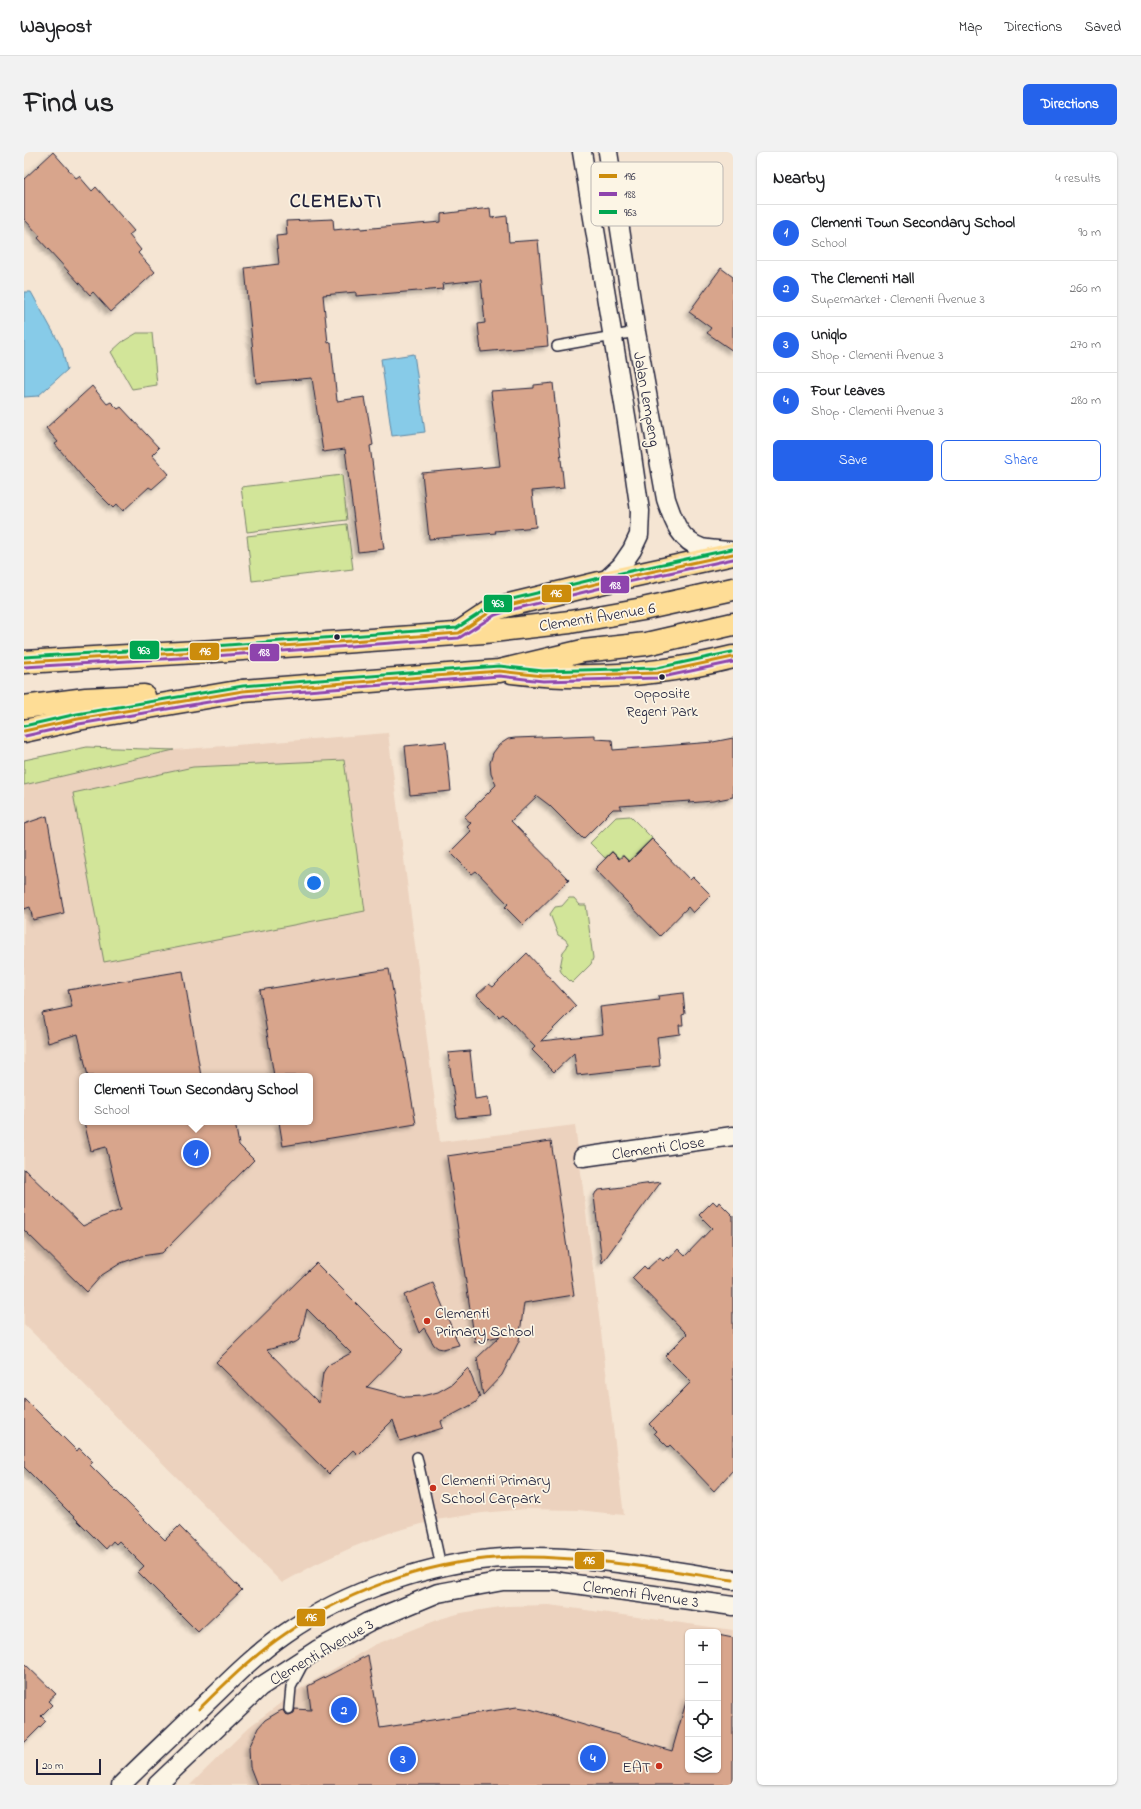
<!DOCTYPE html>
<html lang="en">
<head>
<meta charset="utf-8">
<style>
	:root { --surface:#fff; --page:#f2f2f2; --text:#202124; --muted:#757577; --line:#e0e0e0; --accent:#2563eb }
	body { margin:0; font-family:"Indie Flower",sans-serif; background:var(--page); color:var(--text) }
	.controls { position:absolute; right:12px; bottom:12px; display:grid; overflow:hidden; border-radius:6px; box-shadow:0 1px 3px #0004 }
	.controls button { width:36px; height:36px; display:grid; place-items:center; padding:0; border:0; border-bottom:1px solid var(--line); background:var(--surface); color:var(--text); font:20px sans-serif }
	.scale { position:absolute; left:12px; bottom:10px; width:65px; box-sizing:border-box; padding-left:4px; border:2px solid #22223b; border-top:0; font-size:11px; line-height:14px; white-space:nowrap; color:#22223b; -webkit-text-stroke:3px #fcf5e5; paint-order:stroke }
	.you { position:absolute; left:290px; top:731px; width:14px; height:14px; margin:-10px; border:3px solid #fff; border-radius:50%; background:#1a73e8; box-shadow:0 0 0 6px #1a73e833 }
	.badge { display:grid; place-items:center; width:26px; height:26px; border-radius:50%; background:var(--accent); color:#fff; font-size:13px; font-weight:700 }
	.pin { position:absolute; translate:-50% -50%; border:2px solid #fff; box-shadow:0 1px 4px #0006 }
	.popup { position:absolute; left:55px; top:921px; width:234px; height:52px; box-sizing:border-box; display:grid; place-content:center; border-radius:6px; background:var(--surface); filter:drop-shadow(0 1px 3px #0005); font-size:13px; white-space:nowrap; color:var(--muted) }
	.popup b { font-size:15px; color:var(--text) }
	.popup::after { content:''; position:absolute; left:50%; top:100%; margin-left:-8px; border:8px solid transparent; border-top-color:var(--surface) }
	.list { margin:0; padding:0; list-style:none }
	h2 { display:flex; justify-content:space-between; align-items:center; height:52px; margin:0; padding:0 16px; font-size:17px }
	h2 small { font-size:13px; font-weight:400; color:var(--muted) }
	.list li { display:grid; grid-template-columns:26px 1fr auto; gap:12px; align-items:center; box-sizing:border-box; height:56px; padding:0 16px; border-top:1px solid var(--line) }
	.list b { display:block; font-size:15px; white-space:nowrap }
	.list p { margin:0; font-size:13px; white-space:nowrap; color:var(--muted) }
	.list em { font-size:13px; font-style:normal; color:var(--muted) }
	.actions { display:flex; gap:8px; padding:12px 16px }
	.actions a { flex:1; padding:9px 0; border:1px solid var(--accent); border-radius:6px; text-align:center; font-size:14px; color:var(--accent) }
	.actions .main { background:var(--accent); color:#fff }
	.icon { flex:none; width:22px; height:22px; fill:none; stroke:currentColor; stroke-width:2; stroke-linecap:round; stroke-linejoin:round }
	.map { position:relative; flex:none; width:709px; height:1633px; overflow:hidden; border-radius:6px }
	header { display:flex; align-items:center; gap:24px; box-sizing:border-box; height:56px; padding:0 20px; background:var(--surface); border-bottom:1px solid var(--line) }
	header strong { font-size:19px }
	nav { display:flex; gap:22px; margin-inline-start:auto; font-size:14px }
	.intro { display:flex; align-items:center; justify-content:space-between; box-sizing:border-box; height:96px; padding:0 24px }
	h1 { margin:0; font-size:28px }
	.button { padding:10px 18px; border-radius:6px; background:var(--accent); color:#fff; font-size:14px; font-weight:700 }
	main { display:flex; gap:24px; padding:0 24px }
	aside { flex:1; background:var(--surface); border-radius:6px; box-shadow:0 1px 3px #0004 }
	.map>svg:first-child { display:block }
	.built { fill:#ecd2be; fill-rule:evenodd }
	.green { fill:#d2e599; stroke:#7a846a }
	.water { fill:#87cbe8; stroke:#5f87a3 }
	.building { fill:#d8a58c; stroke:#22223b; fill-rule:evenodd; filter:url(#shadow) }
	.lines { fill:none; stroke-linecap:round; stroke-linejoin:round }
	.service-casing { stroke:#22223b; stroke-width:12 }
	.minor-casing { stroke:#22223b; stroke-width:21 }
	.primary-casing { stroke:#22223b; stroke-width:25 }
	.motorway-casing { stroke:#22223b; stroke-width:25 }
	.service { stroke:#fcf5e5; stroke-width:9 }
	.minor { stroke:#fcf5e5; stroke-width:18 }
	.primary { stroke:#fedd96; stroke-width:22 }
	.motorway { stroke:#fedd96; stroke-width:22 }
	.bus-1-casing { stroke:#fcf5e5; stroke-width:6 }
	.bus-2-casing { stroke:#fcf5e5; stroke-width:6 }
	.bus-3-casing { stroke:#fcf5e5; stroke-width:6 }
	.bus-1 { stroke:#cc8c0c; stroke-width:3 }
	.bus-2 { stroke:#8e44ad; stroke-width:3 }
	.bus-3 { stroke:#00a651; stroke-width:3 }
	.bus-dot { fill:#22223b; stroke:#fcf5e5; stroke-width:1.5 }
	.poi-dot { fill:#c8321e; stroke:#fcf5e5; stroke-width:1.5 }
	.labels { text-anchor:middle; stroke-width:3.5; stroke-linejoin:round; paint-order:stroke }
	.bus-label { font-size:15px; fill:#22223b; stroke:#fcf5e5 }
	.street-label { font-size:16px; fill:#22223b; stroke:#fcf5e5 }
	.poi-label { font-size:16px; fill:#22223b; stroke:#fcf5e5; text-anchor:start }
	.district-label { font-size:20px; font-weight:bold; letter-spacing:1px; fill:#22223b; stroke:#fcf5e5 }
	.key { fill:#fcf5e5; stroke:#bbb6b2; stroke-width:1 }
	.key-label { font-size:11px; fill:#22223b }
	.line-badge { stroke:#fcf5e5; stroke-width:1.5 }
	.badge-label { font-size:11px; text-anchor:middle; font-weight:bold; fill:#fff }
</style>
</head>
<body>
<header>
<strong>Waypost</strong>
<nav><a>Map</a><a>Directions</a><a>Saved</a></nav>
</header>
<div class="intro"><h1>Find us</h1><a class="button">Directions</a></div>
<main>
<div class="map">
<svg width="709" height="1633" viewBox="0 0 709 1633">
	<defs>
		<filter id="shadow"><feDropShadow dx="-3.5" dy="3.5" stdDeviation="2" flood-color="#0004"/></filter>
	</defs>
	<rect width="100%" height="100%" fill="#f5e5d3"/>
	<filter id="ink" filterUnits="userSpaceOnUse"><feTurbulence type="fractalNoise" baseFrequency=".025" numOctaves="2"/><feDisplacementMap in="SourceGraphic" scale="8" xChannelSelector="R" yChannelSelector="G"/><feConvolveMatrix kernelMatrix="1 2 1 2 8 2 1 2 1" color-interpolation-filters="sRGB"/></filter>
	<g filter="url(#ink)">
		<g class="built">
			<path d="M364,581L416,990L551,973L600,1363L554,1358L502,1357L458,1361L412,1368L365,1381L329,1395L292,1412L258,1431L0,1172V633L150,598ZM58,924H286V970H58Z"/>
			<path d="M525,1453L709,1478V1633H166L225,1575L271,1540L350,1493L416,1467L437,1461L483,1454ZM664,1480H694V1618H664Z"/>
		</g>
		<g class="green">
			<polygon points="113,181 128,181 133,233 108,237 87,200 98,190"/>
			<polygon points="318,323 323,368 223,380 217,335"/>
			<polygon points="323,372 329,417 228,429 223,384"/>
			<polygon points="63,595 150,598 0,633 0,608"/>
			<polygon points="320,608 341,759 80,810 49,641 169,615"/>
			<polygon points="606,664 628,686 605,709 599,703 595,706 588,699 581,706 566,691 592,665"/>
			<polygon points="545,746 550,746 556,753 562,753 569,806 567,812 548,831 537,820 536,816 539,800 543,795 544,791 541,787 534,783 526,762 531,755 538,754"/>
		</g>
		<g class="water">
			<polygon points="0,140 7,140 38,196 43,218 14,244 0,245"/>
			<polygon points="390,202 401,280 368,284 357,207"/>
		</g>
		<g class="building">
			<polygon points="29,0 52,26 55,24 68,39 72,35 110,79 105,83 117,98 114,101 131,120 87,160 69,140 66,143 14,86 16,84 0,67 0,27"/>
			<polygon points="466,56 467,66 483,64 485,90 514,88 524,194 457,200 454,172 461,171 457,128 418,132 419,137 332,144 332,140 299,143 304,191 307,190 313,249 341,245 349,293 346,294 360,397 334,400 321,297 299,300 288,226 232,231 221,116 255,112 252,84 263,83 262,69 309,67 310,78 337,75 337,77 417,70 417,62"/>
			<polygon points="697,116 709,125 709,199 683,181 687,176 665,160"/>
			<polygon points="529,231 540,336 508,339 512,375 471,379 472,381 405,387 398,321 476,314 467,239 510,236 510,233"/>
			<polygon points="68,234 83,252 87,250 94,257 97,255 135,296 128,303 145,322 128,337 125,335 99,359 93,352 89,356 60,327 31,292 34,290 22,276"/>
			<polygon points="571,583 571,587 588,588 589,598 689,590 709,586 709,645 689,649 664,651 666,649 596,654 598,657 589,657 559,687 525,653 513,644 487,669 545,728 499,773 481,755 484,752 452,719 448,722 426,700 447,679 443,675 447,671 440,665 472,633 467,622 466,611 469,601 475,593 484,587 491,586"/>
			<polygon points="422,590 427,639 386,643 381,594"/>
			<polygon points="23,664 40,761 9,768 6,755 0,757 0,672"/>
			<polygon points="628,687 643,702 642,703 666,728 669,725 687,743 669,761 664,755 636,784 571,717 588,700 595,707 599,704 605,710"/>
			<polygon points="503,801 552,854 517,889 579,882 576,855 635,848 634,844 659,841 661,862 658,863 659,873 655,873 656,882 633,885 636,914 553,923 550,901 530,920 508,898 511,895 487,870 479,862 475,865 453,843 465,832 469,835"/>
			<polygon points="365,817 392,972 259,994 255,970 286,970 286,924 250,924 236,838"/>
			<polygon points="159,819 177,924 64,924 54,882 24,891 18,861 48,855 44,838"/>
			<polygon points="446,899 451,947 464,945 467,963 433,966 424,901"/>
			<polygon points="60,970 211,970 215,993 230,1008 138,1101 117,1104 97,1111 78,1123 63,1140 0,1078 0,1017 59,1074 78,1065 97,1058 82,995 67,999"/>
			<polygon points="527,989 550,1143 500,1151 495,1189 478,1223 459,1243 453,1206 476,1184 451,1190 423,1004"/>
			<polygon points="637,1030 617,1057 578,1111 570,1044 572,1040 575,1038"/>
			<polygon points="689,1049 693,1053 695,1050 709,1064 709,1318 690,1339 646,1293 644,1295 630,1281 632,1279 625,1272 667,1230 641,1204 663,1182 608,1126 620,1114 623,1117 636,1105 639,1109 643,1105 645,1107 654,1097 661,1104 688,1076 675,1063"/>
			<path d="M292,1111L379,1198L343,1235L382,1245L398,1244L414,1240L428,1232L444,1216L456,1245L451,1251L417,1269L419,1276L376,1289L369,1268L334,1303L329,1298L305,1322L192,1210ZM283,1157L327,1201L306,1212L302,1216L299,1221L295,1251L243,1198L272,1190L275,1188Z"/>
			<polygon points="409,1131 435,1193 419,1197 414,1196 410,1193 400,1176 395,1181 380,1143"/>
			<polygon points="0,1246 53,1299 55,1296 69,1310 66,1313 141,1388 155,1374 218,1438 174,1480 114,1420 120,1414 95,1389 92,1392 89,1389 82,1397 0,1315"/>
			<polygon points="694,1483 709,1486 709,1633 233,1633 226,1615 225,1596 234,1576 241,1568 256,1559 259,1558 261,1562 265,1563 270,1561 271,1557 287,1558 284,1534 344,1503 356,1576 493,1555 506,1557 648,1599 664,1543 664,1618 694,1618"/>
			<polygon points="0,1511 32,1542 24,1549 28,1553 17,1564 22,1569 0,1591"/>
		</g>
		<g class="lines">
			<defs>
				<g id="service">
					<polyline points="564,31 588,25"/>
					<polyline points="568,60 592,52"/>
					<polyline points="533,194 612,180"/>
					<polyline points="393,1305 417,1414"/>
					<polyline points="265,1557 267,1535 279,1512"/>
				</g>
				<g id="minor">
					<polyline points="558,0 603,270 616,359 615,383 608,398 597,414 580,430"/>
					<path d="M584,0L612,180L642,347C649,367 655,389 678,396C687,398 697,398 706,399"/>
					<polyline points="559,1005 709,984"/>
					<path d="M97,1633C122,1608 148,1584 174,1559C202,1532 230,1503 262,1481C321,1440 407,1410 479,1406C551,1401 637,1417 709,1428"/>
					<polyline points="133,1633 236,1535 293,1498 344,1470 414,1441 479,1429 529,1429 709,1454"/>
				</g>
				<g id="primary">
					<polyline points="436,480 469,458 485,453 580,430 709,402"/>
					<polyline points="0,510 190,499 460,480 546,470 619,457 709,437"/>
					<path d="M488,520C562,529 637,523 709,505"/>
					<polyline points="219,539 475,519 559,499 622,492 709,472"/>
				</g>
				<g id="motorway">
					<polyline points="0,555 62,547 120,544"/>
					<polyline points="0,579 54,567 219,539"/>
				</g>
			</defs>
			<use href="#service" class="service-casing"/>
			<use href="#minor" class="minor-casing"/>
			<use href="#primary" class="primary-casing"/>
			<use href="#motorway" class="motorway-casing"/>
			<use href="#service" class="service"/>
			<use href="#minor" class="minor"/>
			<use href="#primary" class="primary"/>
			<use href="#motorway" class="motorway"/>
			<defs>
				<g id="bus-1">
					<polyline points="0,510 190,499 435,481 469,458 485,453 580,430 709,402"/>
					<polyline points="0,579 54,567 219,539 475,519 519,524 634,521 709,505"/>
					<path d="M175,1557C202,1531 230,1503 261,1482C329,1435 416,1405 499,1405C569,1405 640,1418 709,1428"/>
				</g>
				<g id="bus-2">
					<polyline points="0,515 190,504 435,486 471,463 486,458 581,435 709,407"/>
					<polyline points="1,584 55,572 220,544 475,524 519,529 634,526 709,510"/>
				</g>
				<g id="bus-3">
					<polyline points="0,505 190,494 433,476 467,454 484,448 579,425 708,397"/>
					<polyline points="0,574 53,562 219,534 475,514 519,519 633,516 708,500"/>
				</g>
			</defs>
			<use href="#bus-1" class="bus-1-casing"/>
			<use href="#bus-2" class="bus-2-casing"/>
			<use href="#bus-3" class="bus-3-casing"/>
			<use href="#bus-1" class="bus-1"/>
			<use href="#bus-2" class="bus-2"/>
			<use href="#bus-3" class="bus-3"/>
		</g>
	</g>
	<g class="bus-dot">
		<circle cx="313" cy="485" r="3.5"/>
		<circle cx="638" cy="525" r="3.5"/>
	</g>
	<g class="poi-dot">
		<circle cx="403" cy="1169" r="4"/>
		<circle cx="409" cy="1336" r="4"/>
		<circle cx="635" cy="1614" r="4"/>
	</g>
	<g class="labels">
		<g class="bus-label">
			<text x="638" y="546">Opposite<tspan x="638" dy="18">Regent Park</tspan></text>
		</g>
		<g class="street-label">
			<text transform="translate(624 247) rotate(80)" y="6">Jalan Lempeng</text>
			<text transform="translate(573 464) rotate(-9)" y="6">Clementi Avenue 6</text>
			<text transform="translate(634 995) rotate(-8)" y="6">Clementi Close</text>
			<text transform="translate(617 1441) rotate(8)" y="6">Clementi Avenue 3</text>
			<text transform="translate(297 1499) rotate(-30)" y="6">Clementi Avenue 3</text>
		</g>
		<g class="poi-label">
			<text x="411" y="1166">Clementi<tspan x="411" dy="18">Primary School</tspan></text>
			<text x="417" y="1333">Clementi Primary<tspan x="417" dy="18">School Carpark</tspan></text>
			<text x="627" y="1620" text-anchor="end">EAT</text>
		</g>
		<g class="district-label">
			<text x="312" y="55">CLEMENTI</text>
		</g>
	</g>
	<rect x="567" y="10" width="132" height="64" rx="6" class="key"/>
	<rect x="575" y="22" width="18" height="4" fill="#cc8c0c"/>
	<rect x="575" y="40" width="18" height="4" fill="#8e44ad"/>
	<rect x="575" y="58" width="18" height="4" fill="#00a651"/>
	<g class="key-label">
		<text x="600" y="28">196</text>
		<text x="600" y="46">188</text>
		<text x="600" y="64">963</text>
	</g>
	<g class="line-badge">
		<rect x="576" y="423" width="30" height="19" rx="4" fill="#8e44ad"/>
		<rect x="517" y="432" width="31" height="19" rx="4" fill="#cc8c0c"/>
		<rect x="459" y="442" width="30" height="19" rx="4" fill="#00a651"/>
		<rect x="105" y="488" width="31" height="20" rx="4" fill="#00a651"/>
		<rect x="165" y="490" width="31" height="19" rx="4" fill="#cc8c0c"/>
		<rect x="225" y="491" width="31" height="19" rx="4" fill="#8e44ad"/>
		<rect x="550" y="1399" width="31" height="19" rx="4" fill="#cc8c0c"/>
		<rect x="272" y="1456" width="30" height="19" rx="4" fill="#cc8c0c"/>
	</g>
	<g class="badge-label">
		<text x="591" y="437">188</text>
		<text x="532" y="445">196</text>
		<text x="474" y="455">963</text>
		<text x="120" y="502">963</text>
		<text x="181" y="503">196</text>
		<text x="240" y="504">188</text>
		<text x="565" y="1412">196</text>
		<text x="287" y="1469">196</text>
	</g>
</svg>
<div class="controls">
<button>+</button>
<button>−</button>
<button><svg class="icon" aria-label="locate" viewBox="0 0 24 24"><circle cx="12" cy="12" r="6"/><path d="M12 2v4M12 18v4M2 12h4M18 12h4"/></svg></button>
<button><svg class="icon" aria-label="layers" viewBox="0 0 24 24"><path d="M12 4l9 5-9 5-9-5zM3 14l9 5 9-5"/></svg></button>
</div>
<div class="scale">20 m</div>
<div class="you"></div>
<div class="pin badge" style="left:172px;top:1001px">1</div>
<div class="popup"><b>Clementi Town Secondary School</b>School</div>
<div class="pin badge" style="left:320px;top:1558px">2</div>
<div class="pin badge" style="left:379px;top:1607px">3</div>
<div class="pin badge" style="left:569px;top:1606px">4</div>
</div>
<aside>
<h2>Nearby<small>4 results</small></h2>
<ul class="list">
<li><span class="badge">1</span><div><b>Clementi Town Secondary School</b><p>School</p></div><em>90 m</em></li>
<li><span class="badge">2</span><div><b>The Clementi Mall</b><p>Supermarket · Clementi Avenue 3</p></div><em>260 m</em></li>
<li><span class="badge">3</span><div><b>Uniqlo</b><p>Shop · Clementi Avenue 3</p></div><em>270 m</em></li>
<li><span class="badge">4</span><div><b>Four Leaves</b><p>Shop · Clementi Avenue 3</p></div><em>280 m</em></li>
</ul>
<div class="actions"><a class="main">Save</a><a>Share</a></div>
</aside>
</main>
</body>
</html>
